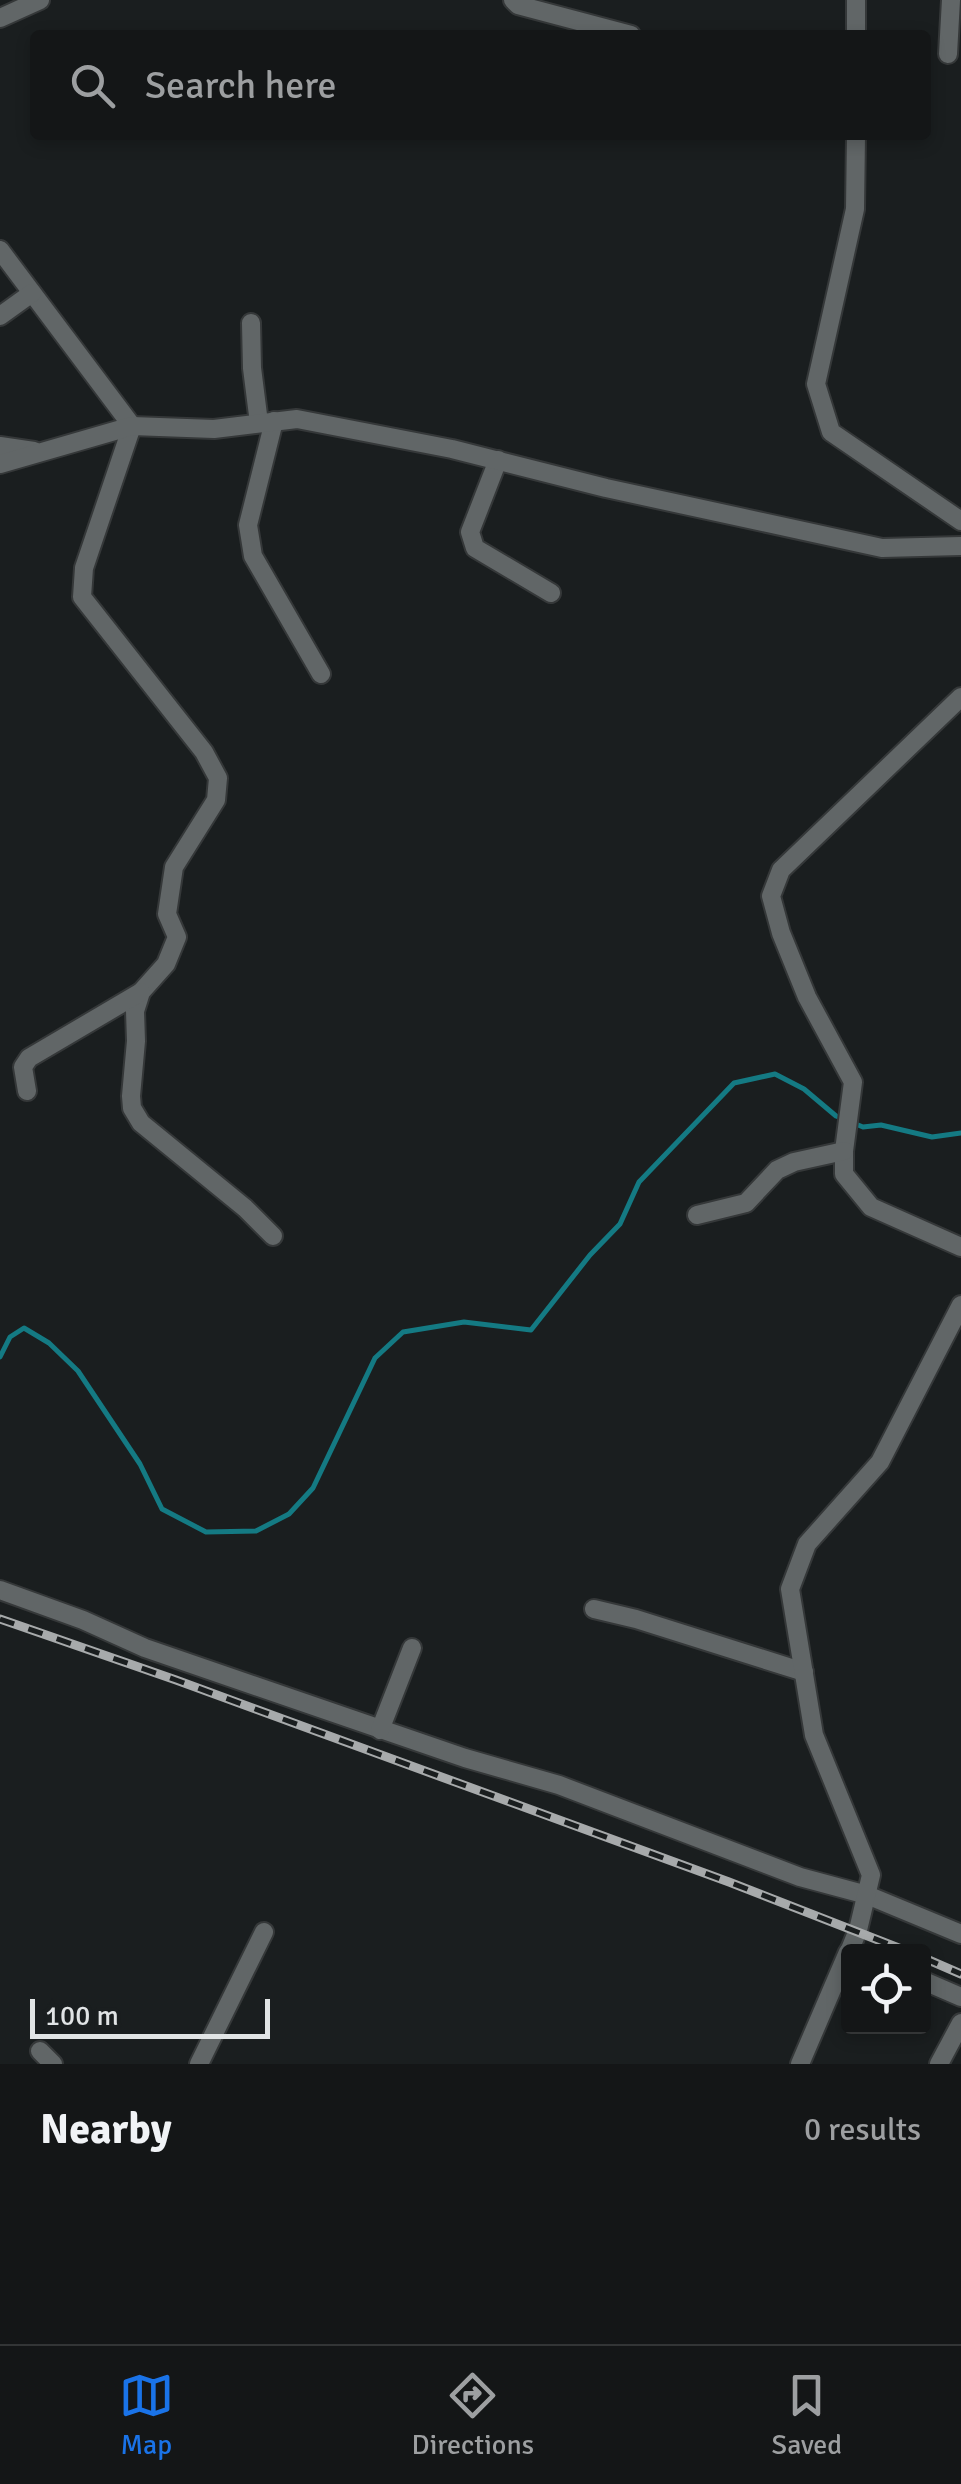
<!DOCTYPE html>
<html lang="en">
<head>
<meta charset="utf-8">
<style>
	:root { --surface:#141617; --page:#1d1f20; --text:#f1f3f6; --muted:#9d9fa1; --line:#333536; --accent:#1a73e8 }
	body { margin:0; font-family:Signika,sans-serif; background:var(--page); color:var(--text) }
	.controls { position:absolute; right:30px; bottom:30px; display:grid; overflow:hidden; border-radius:10px; box-shadow:0 5px 15px #0003 }
	.controls button { width:90px; height:90px; display:grid; place-items:center; padding:0; border:0; border-bottom:2px solid var(--line); background:var(--surface); color:var(--text); font:50px sans-serif }
	.scale { position:absolute; left:30px; bottom:25px; width:240px; box-sizing:border-box; padding-left:10px; border:5px solid #e1e4e5; border-top:0; font-size:28px; line-height:35px; white-space:nowrap; color:#e1e4e5; -webkit-text-stroke:8px #1a1e1f; paint-order:stroke }
	.list { margin:0; padding:0; list-style:none }
	h2 { display:flex; justify-content:space-between; align-items:center; height:130px; margin:0; padding:0 40px; font-size:42px }
	h2 small { font-size:32px; font-weight:400; color:var(--muted) }
	.icon { flex:none; width:55px; height:55px; fill:none; stroke:currentColor; stroke-width:2; stroke-linecap:round; stroke-linejoin:round }
	.map { position:relative; flex:none; width:961px; height:2064px; overflow:hidden }
	.search { position:absolute; background:var(--surface); box-shadow:0 5px 15px #0003; left:30px; right:30px; top:30px; height:110px; display:flex; align-items:center; gap:25px; box-sizing:border-box; padding:0 35px; border-radius:10px; color:var(--muted); font-size:38px }
	.sheet { height:280px; background:var(--surface) }
	nav { display:flex; justify-content:space-around; align-items:center; box-sizing:border-box; height:140px; border-top:2px solid var(--line); background:var(--surface); font-size:28px; color:var(--muted) }
	nav a { display:grid; justify-items:center; gap:5px }
	nav .on { color:var(--accent) }
	.map>svg:first-child { display:block }
	.lines { fill:none; stroke-linecap:round; stroke-linejoin:round }
	.stream { stroke:#147a83; stroke-width:5 }
	.minor-casing { stroke:#353839; stroke-width:22 }
	.minor { stroke:#616667; stroke-width:18 }
	.rail-casing { stroke:#a7aaab; stroke-width:9 }
	.rail { stroke:#1a1e1f; stroke-width:5; stroke-dasharray:15; stroke-linecap:butt }
</style>
</head>
<body>
<div class="map">
<svg width="961" height="2064" viewBox="0 0 961 2064">
	<rect width="100%" height="100%" fill="#1a1e1f"/>
	<g class="lines">
		<polyline class="stream" points="0,1357 10,1337 24,1328 49,1343 78,1371 140,1464 162,1509 206,1532 256,1531 289,1514 313,1488 375,1358 403,1332 464,1322 531,1330 590,1255 620,1224 639,1182 734,1083 775,1074 804,1089 836,1116 863,1127 881,1125 932,1137 961,1133"/>
		<defs>
			<g id="minor">
				<polyline points="513,0 518,5 631,35"/>
				<polyline points="0,18 40,0"/>
				<polyline points="856,35 856,0"/>
				<polyline points="948,54 951,0"/>
				<polyline points="856,135 855,209 816,384 831,432 961,521"/>
				<polyline points="0,250 132,426"/>
				<polyline points="0,316 32,293"/>
				<polyline points="251,323 252,368 259,423"/>
				<polyline points="274,421 248,525 253,556 321,674"/>
				<polyline points="132,426 84,568 82,597 204,752 218,778 216,800 174,867 167,914 177,937 166,964 141,992 135,1011 136,1041 131,1096 132,1108 141,1123 245,1208 273,1236"/>
				<polyline points="0,446 34,451"/>
				<polyline points="498,460 470,532 475,548 551,593"/>
				<polyline points="0,464 132,426 214,429 297,419 452,449 606,488 882,548 961,546"/>
				<polyline points="961,697 781,870 771,896 781,933 807,997 853,1082 844,1151 844,1174 871,1207 961,1247"/>
				<polyline points="27,1091 23,1067 29,1058 141,992"/>
				<polyline points="697,1215 746,1203 777,1170 794,1162 844,1151"/>
				<polyline points="0,1590 83,1620 145,1648 465,1758 559,1785 800,1877 867,1895 961,1934"/>
				<polyline points="594,1609 636,1619 804,1672"/>
				<polyline points="380,1730 412,1648"/>
				<polyline points="849,1952 858,1930 871,1875 814,1735 790,1589 807,1544 880,1462 961,1305"/>
				<polyline points="924,1981 961,1997"/>
				<polyline points="40,2051 53,2064"/>
				<polyline points="199,2064 264,1932"/>
				<polyline points="800,2064 848,1952"/>
				<polyline points="939,2064 961,2023"/>
			</g>
		</defs>
		<use href="#minor" class="minor-casing"/>
		<use href="#minor" class="minor"/>
		<defs>
			<g id="rail">
				<polyline points="0,1619 176,1680 729,1882 909,1952"/>
				<polyline points="924,1958 961,1974"/>
			</g>
		</defs>
		<use href="#rail" class="rail-casing"/>
		<use href="#rail" class="rail"/>
	</g>
</svg>
<div class="controls">
<button><svg class="icon" aria-label="locate" viewBox="0 0 24 24"><circle cx="12" cy="12" r="6"/><path d="M12 2v4M12 18v4M2 12h4M18 12h4"/></svg></button>
</div>
<div class="scale">100 m</div>
<div class="search"><svg class="icon" aria-label="search" viewBox="0 0 24 24"><circle cx="10" cy="10" r="6"/><path d="M15 15l6 6"/></svg>Search here</div>
</div>
<section class="sheet">
<h2>Nearby<small>0 results</small></h2>
<ul class="list">
</ul>
</section>
<nav>
<a class="on"><svg class="icon" aria-label="map" viewBox="0 0 24 24"><path d="M3 6l6-2 6 2 6-2v14l-6 2-6-2-6 2zM9 4v14M15 6v14"/></svg>Map</a>
<a><svg class="icon" aria-label="directions" viewBox="0 0 24 24"><path d="M12 3l9 9-9 9-9-9zM9 14v-3h6M13 9l2 2-2 2"/></svg>Directions</a>
<a><svg class="icon" aria-label="saved" viewBox="0 0 24 24"><path d="M7 4h10v16l-5-4-5 4z"/></svg>Saved</a>
</nav>
</body>
</html>
